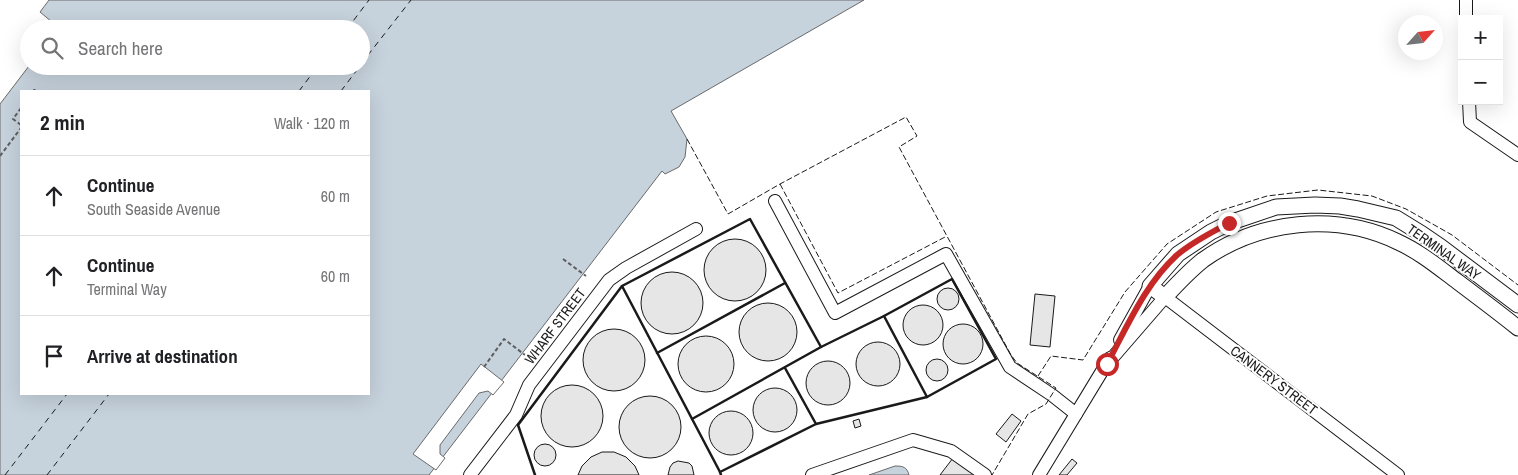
<!DOCTYPE html>
<html lang="en">
<head>
<meta charset="utf-8">
<style>
	:root { --surface:#fff; --page:#f2f2f2; --text:#202124; --muted:#757577; --line:#e0e0e0 }
	body { margin:0; font-family:"Archivo Narrow",sans-serif; background:var(--page); color:var(--text) }
	.controls { position:absolute; right:15px; top:15px; display:grid; overflow:hidden; border-radius:0px; box-shadow:0 5px 20px #0002 }
	.controls button { width:45px; height:45px; display:grid; place-items:center; padding:0; border:0; border-bottom:1px solid var(--line); background:var(--surface); color:var(--text); font:25px sans-serif }
	.compass { position:absolute; left:1398px; top:15px; width:45px; height:45px; border-radius:50%; background:var(--surface); box-shadow:0 5px 20px #0002; rotate:63deg }
	.stop { position:absolute; width:15px; height:15px; margin:-11px; border:4px solid #c62828; border-radius:50%; background:#fff }
	.stop.end { background:#c62828; border-color:#fff; box-shadow:0 1px 5px #0008 }
	.list { margin:0; padding:0; list-style:none }
	h2 { display:flex; justify-content:space-between; align-items:center; height:65px; margin:0; padding:0 20px; font-size:21px }
	h2 small { font-size:16px; font-weight:400; color:var(--muted) }
	.list li { display:grid; grid-template-columns:32px 1fr auto; gap:15px; align-items:center; box-sizing:border-box; height:80px; padding:0 20px; border-top:1px solid var(--line) }
	.list b { display:block; font-size:19px; white-space:nowrap }
	.list p { margin:0; font-size:16px; white-space:nowrap; color:var(--muted) }
	.list em { font-size:16px; font-style:normal; color:var(--muted) }
	.icon { flex:none; width:28px; height:28px; fill:none; stroke:currentColor; stroke-width:2; stroke-linecap:round; stroke-linejoin:round }
	.map { position:relative; flex:none; width:1518px; height:475px; overflow:hidden }
	.search { position:absolute; background:var(--surface); box-shadow:0 5px 20px #0002; left:20px; top:20px; width:350px; height:55px; display:flex; align-items:center; gap:12px; box-sizing:border-box; padding:0 18px; border-radius:28px; color:var(--muted); font-size:19px }
	.panel { position:absolute; background:var(--surface); box-shadow:0 5px 20px #0002; left:20px; top:90px; width:350px; height:305px; border-radius:0px }
	.map>svg:first-child { display:block }
	.water { fill:#c6d2dc; stroke:#6a6a6a; fill-rule:evenodd }
	.pier { fill:#fff; stroke:#6a6a6a }
	.lines { fill:none; stroke-linecap:round; stroke-linejoin:round }
	.ferry { stroke:#1a1a1a; stroke-width:1; stroke-dasharray:6 5; stroke-linecap:butt }
	.building { fill:#e6e6e6; stroke:#1a1a1a }
	.minor-casing { stroke:#1a1a1a; stroke-width:14 }
	.major-casing { stroke:#1a1a1a; stroke-width:17 }
	.path { stroke:#5f5f5f; stroke-width:2; stroke-dasharray:4 2.5; stroke-linecap:butt }
	.minor { stroke:#fff; stroke-width:12 }
	.major { stroke:#fff; stroke-width:15 }
	.fence { stroke:#1a1a1a; stroke-width:1; stroke-dasharray:6 2.5; stroke-linecap:butt }
	.wall { stroke:#1a1a1a; stroke-width:2.5 }
	.route { stroke:#c62828; stroke-width:6 }
	.labels { text-anchor:middle; stroke-width:4; stroke-linejoin:round; paint-order:stroke }
	.street-label { font-size:14px; fill:#1a1a1a; stroke:#fff }
</style>
</head>
<body>
<div class="map">
<svg width="1518" height="475" viewBox="0 0 1518 475">
	<rect width="100%" height="100%" fill="#fff"/>
	<g class="water">
		<path d="M49,0H864L671,111L687,139L685,157L679,167L665,174L662,171L429,475H0V104L29,66H361V29H57L58,27L40,12ZM21,91H369V394H21Z"/>
		<path d="M895,466C903,466 907,467 909,475H869Z"/>
	</g>
	<polygon class="pier" points="481,364 504,382 493,395 488,391 479,393 440,445 440,454 445,458 436,470 413,454"/>
	<g class="lines">
		<g class="ferry">
			<polyline points="347,29 369,0"/>
			<polyline points="361,64 411,0"/>
			<polyline points="299,91 318,66"/>
			<polyline points="341,91 360,66"/>
			<polyline points="5,475 67,394"/>
			<polyline points="47,475 109,394"/>
		</g>
	</g>
	<g class="building">
		<circle cx="735" cy="270" r="31"/>
		<circle cx="672" cy="303" r="31"/>
		<circle cx="948" cy="299" r="11"/>
		<polygon points="1035,294 1055,296 1050,347 1030,345"/>
		<circle cx="768" cy="332" r="29"/>
		<circle cx="923" cy="325" r="20"/>
		<circle cx="963" cy="344" r="20"/>
		<circle cx="614" cy="360" r="31"/>
		<circle cx="706" cy="364" r="28"/>
		<circle cx="878" cy="364" r="22"/>
		<circle cx="937" cy="370" r="11"/>
		<circle cx="828" cy="383" r="22"/>
		<circle cx="572" cy="416" r="31"/>
		<circle cx="775" cy="410" r="22"/>
		<circle cx="650" cy="427" r="31"/>
		<circle cx="731" cy="433" r="22"/>
		<polygon points="1012,414 1021,421 1006,442 996,434"/>
		<polygon points="859,419 861,426 855,428 853,421"/>
		<circle cx="545" cy="455" r="11"/>
		<polygon points="602,452 614,452 626,457 635,466 639,475 578,475 582,466 591,457"/>
		<polygon points="953,458 975,475 940,475"/>
		<polygon points="1072,459 1077,463 1067,475 1059,475"/>
		<polygon points="678,461 689,463 692,466 694,475 668,475 670,467 673,463"/>
	</g>
	<g class="lines">
		<defs>
			<g id="minor">
				<polyline points="1466,0 1466,19"/>
				<polyline points="1469,101 1470,122 1518,155"/>
				<polyline points="775,201 835,313 946,254 1010,367 1052,395 1076,414"/>
				<polyline points="1120,340 1150,286"/>
				<polyline points="1107,364 1165,297 1398,475"/>
				<polyline points="470,475 516,415 529,385 609,280 626,268 696,229"/>
				<polyline points="812,475 913,440 951,451 985,475"/>
				<polyline points="1039,475 1110,358"/>
			</g>
			<path id="major" d="M1518,305L1441,247L1422,234L1396,218L1358,209L1340,206L1315,205L1276,207L1229,223L1211,232L1178,254L1150,286L1165,297C1177,284 1189,271 1203,260C1259,220 1336,212 1398,242C1420,252 1438,267 1458,282C1478,297 1498,312 1518,328"/>
		</defs>
		<use href="#minor" class="minor-casing"/>
		<use href="#major" class="major-casing"/>
		<g class="path">
			<polyline points="34,91 34,90 36,91"/>
			<polyline points="21,108 13,119 21,125"/>
			<polyline points="0,156 21,128"/>
			<polyline points="563,259 586,276"/>
			<polyline points="484,367 504,339 525,355"/>
		</g>
		<use href="#minor" class="minor"/>
		<use href="#major" class="major"/>
		<g class="fence">
			<polyline points="687,139 728,214 780,184 906,117 917,136 899,147 1011,355 1017,363 1056,388 1046,404 1028,414 992,475"/>
			<polyline points="780,184 838,293 947,236"/>
			<polyline points="1038,376 1051,356 1083,360 1125,292 1167,244 1216,212 1267,196 1318,190 1372,196 1406,209 1452,235 1518,285"/>
		</g>
		<g class="wall">
			<polyline points="622,286 720,472"/>
			<polyline points="884,316 927,397"/>
			<polyline points="657,353 785,283"/>
			<polyline points="785,368 816,424"/>
			<polyline points="692,419 821,347"/>
			<polyline points="535,475 518,425 622,286 750,219 821,347 884,316 952,279 996,359 927,397 816,424 720,472 721,475"/>
		</g>
	</g>
	<g class="lines">
		<path class="route" d="M1107,364C1127,327 1145,284 1177,255C1192,242 1212,232 1229,223"/>
	</g>
	<g class="labels">
		<g class="street-label">
			<text transform="translate(1444 252) rotate(35)" y="5">TERMINAL WAY</text>
			<text transform="translate(555 326) rotate(-53)" y="5">WHARF STREET</text>
			<text transform="translate(1274 380) rotate(37)" y="5">CANNERY STREET</text>
		</g>
	</g>
</svg>
<div class="controls">
<button>+</button>
<button>−</button>
</div>
<svg class="compass" viewBox="-18 -18 36 36"><path d="M0-13l5 13h-10z" fill="#e53935"/><path d="M0 13l5-13h-10z" fill="#757577"/></svg>
<div class="stop" style="left:1107px;top:364px"></div>
<div class="stop end" style="left:1229px;top:223px"></div>
<div class="search"><svg class="icon" aria-label="search" viewBox="0 0 24 24"><circle cx="10" cy="10" r="6"/><path d="M15 15l6 6"/></svg>Search here</div>
<section class="panel">
<h2>2 min<small>Walk · 120 m</small></h2>
<ul class="list">
<li><svg class="icon" aria-label="ahead" viewBox="0 0 24 24"><path d="M12 20V5M6 11l6-6 6 6"/></svg><div><b>Continue</b><p>South Seaside Avenue</p></div><em>60 m</em></li>
<li><svg class="icon" aria-label="ahead" viewBox="0 0 24 24"><path d="M12 20V5M6 11l6-6 6 6"/></svg><div><b>Continue</b><p>Terminal Way</p></div><em>60 m</em></li>
<li><svg class="icon" aria-label="arrive" viewBox="0 0 24 24"><path d="M6 21V4h12l-3 4 3 4H6"/></svg><div><b>Arrive at destination</b></div></li>
</ul>
</section>
</div>
</body>
</html>
